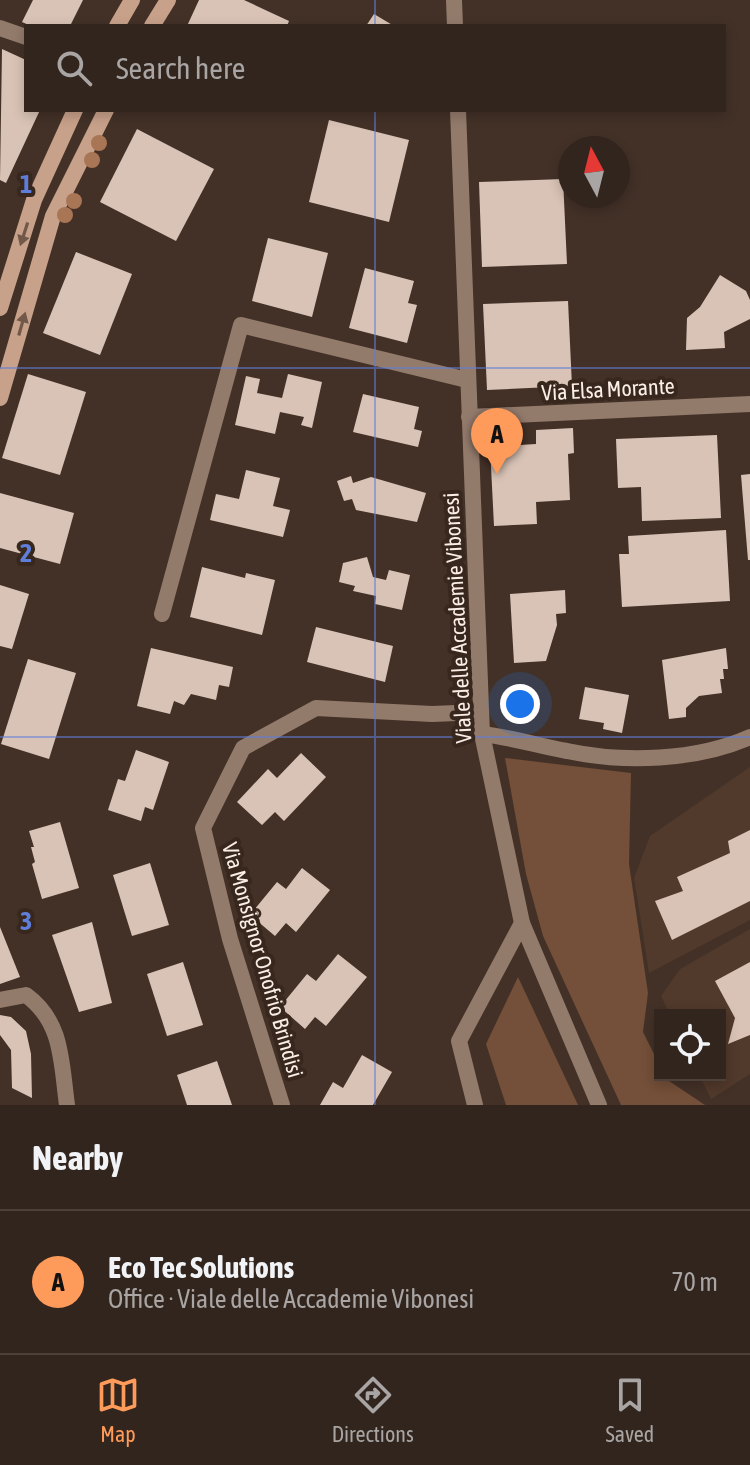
<!DOCTYPE html>
<html lang="en">
<head>
<meta charset="utf-8">
<style>
	:root { --surface:#32251d; --page:#3a2d26; --text:#f1f3f6; --muted:#a8a5a4; --line:#4d423b; --accent:#ff9b5a }
	body { margin:0; font-family:"Asap Condensed",sans-serif; background:var(--page); color:var(--text) }
	.controls { position:absolute; right:24px; bottom:24px; display:grid; overflow:hidden; border-radius:0px; box-shadow:0 4px 12px #0003 }
	.controls button { width:72px; height:72px; display:grid; place-items:center; padding:0; border:0; border-bottom:2px solid var(--line); background:var(--surface); color:var(--text); font:40px sans-serif }
	.compass { position:absolute; left:558px; top:136px; width:72px; height:72px; border-radius:50%; background:var(--surface); box-shadow:0 4px 12px #0003; rotate:353deg }
	.you { position:absolute; left:520px; top:704px; width:28px; height:28px; margin:-20px; border:6px solid #fff; border-radius:50%; background:#1a73e8; box-shadow:0 0 0 12px #1a73e833 }
	.badge { display:grid; place-items:center; width:52px; height:52px; border-radius:50%; background:var(--accent); color:#111; font-size:26px; font-weight:700 }
	.pin { position:absolute; translate:-50% -66px; filter:drop-shadow(0 2px 4px #0008) }
	.pin::after { content:''; position:absolute; top:42px; width:28px; height:24px; background:inherit; clip-path:polygon(0 0,100% 0,50% 100%) }
	.list { margin:0; padding:0; list-style:none }
	h2 { display:flex; justify-content:space-between; align-items:center; height:104px; margin:0; padding:0 32px; font-size:34px }
	h2 small { font-size:26px; font-weight:400; color:var(--muted) }
	.list li { display:grid; grid-template-columns:52px 1fr auto; gap:24px; align-items:center; box-sizing:border-box; height:144px; padding:0 32px; border-top:2px solid var(--line) }
	.list b { display:block; font-size:30px; white-space:nowrap }
	.list p { margin:0; font-size:26px; white-space:nowrap; color:var(--muted) }
	.list em { font-size:26px; font-style:normal; color:var(--muted) }
	.icon { flex:none; width:44px; height:44px; fill:none; stroke:currentColor; stroke-width:2; stroke-linecap:round; stroke-linejoin:round }
	.map { position:relative; flex:none; width:750px; height:1105px; overflow:hidden }
	.search { position:absolute; background:var(--surface); box-shadow:0 4px 12px #0003; left:24px; right:24px; top:24px; height:88px; display:flex; align-items:center; gap:20px; box-sizing:border-box; padding:0 28px; border-radius:0px; color:var(--muted); font-size:30px }
	.sheet { height:248px; background:var(--surface) }
	nav { display:flex; justify-content:space-around; align-items:center; box-sizing:border-box; height:112px; border-top:2px solid var(--line); background:var(--surface); font-size:22px; color:var(--muted) }
	nav a { display:grid; justify-items:center; gap:4px }
	nav .on { color:var(--accent) }
	.map>svg:first-child { display:block }
	.built { fill:#51392b }
	.green { fill:#744f39 }
	.building { fill:#d9c3b6 }
	.lines { fill:none; stroke-linecap:round; stroke-linejoin:round }
	.minor { stroke:#937b6c; stroke-width:16 }
	.tertiary { stroke:#937b6c; stroke-width:16 }
	.secondary { stroke:#c8a18a; stroke-width:16 }
	.tree { fill:#a87555 }
	.oneway { fill:#725849 }
	.grid { fill:none; stroke:#5f7edc; stroke-width:2; stroke-opacity:0.55 }
	.labels { text-anchor:middle; stroke-width:8; stroke-linejoin:round; paint-order:stroke }
	.street-label { font-size:22px; fill:#faeee7; stroke:#38271d }
	.grid-label { font-size:26px; text-anchor:middle; font-weight:bold; fill:#5f7edc; stroke:#38271d; stroke-width:8; stroke-linejoin:round; paint-order:stroke }
</style>
</head>
<body>
<div class="map">
<svg width="750" height="1105" viewBox="0 0 750 1105">
	<rect width="100%" height="100%" fill="#433127"/>
	<g class="built">
		<polygon points="750,767 750,920 649,973 634,878 650,836"/>
		<polygon points="750,929 750,1074 711,1099 699,1075 720,1075 720,1015 670,1015 661,996 680,969"/>
	</g>
	<g class="green">
		<polygon points="505,758 631,773 629,864 648,993 643,1032 660,1066 660,1075 705,1105 621,1105 543,936 526,874"/>
		<polygon points="518,977 578,1105 506,1105 486,1044"/>
	</g>
	<g class="building">
		<polygon points="33,0 83,0 70,26 31,26 22,22"/>
		<polygon points="199,0 244,0 289,21 287,26 187,26"/>
		<polygon points="374,14 394,26 366,26"/>
		<polygon points="2,49 26,60 26,110 40,110 6,183 0,180"/>
		<polygon points="329,120 409,140 389,222 309,202"/>
		<polygon points="137,129 214,169 176,241 100,202"/>
		<polygon points="563,179 567,264 482,267 479,182"/>
		<polygon points="268,238 328,253 312,317 252,301"/>
		<polygon points="76,252 132,274 100,355 43,333"/>
		<polygon points="365,268 414,281 408,303 417,305 407,343 349,328"/>
		<polygon points="720,275 746,291 750,300 750,319 724,332 725,348 686,350 687,318 700,307"/>
		<polygon points="568,301 572,386 487,390 483,304"/>
		<polygon points="28,374 86,392 60,475 2,458"/>
		<polygon points="288,374 322,382 312,428 301,425 304,417 280,412 275,434 235,425 246,376 260,379 257,393 282,398"/>
		<polygon points="363,394 419,407 414,429 422,431 418,447 353,432"/>
		<polygon points="573,428 574,453 568,454 570,500 536,502 537,524 494,526 490,447 536,444 536,430"/>
		<polygon points="717,435 721,518 642,521 641,487 618,488 616,439"/>
		<polygon points="246,470 280,478 273,506 290,510 283,537 210,520 216,494 239,499"/>
		<polygon points="750,474 750,560 748,560 741,475"/>
		<polygon points="351,476 353,483 371,477 426,493 417,522 356,510 352,499 344,501 337,481"/>
		<polygon points="0,493 74,513 60,564 0,548"/>
		<polygon points="726,530 730,601 622,607 619,554 629,554 628,536"/>
		<polygon points="367,557 373,577 386,580 389,570 410,575 402,610 375,604 376,596 353,591 355,586 339,582 343,563"/>
		<polygon points="202,567 245,578 246,573 275,580 262,635 190,617"/>
		<polygon points="0,585 29,594 12,649 0,646"/>
		<polygon points="565,590 566,613 556,614 557,625 546,661 514,663 510,594"/>
		<polygon points="316,627 393,646 385,682 307,662"/>
		<polygon points="151,648 233,667 229,687 219,685 216,700 191,694 184,705 174,701 170,714 137,706"/>
		<polygon points="726,648 728,669 723,669 724,679 720,679 722,693 699,696 686,708 686,717 669,719 662,660"/>
		<polygon points="28,659 76,673 49,759 1,744"/>
		<polygon points="585,687 629,695 622,733 603,729 604,723 579,719"/>
		<polygon points="136,750 169,762 153,810 145,807 141,821 108,810 118,779 125,781"/>
		<polygon points="301,753 326,777 284,821 275,812 262,825 237,802 268,769 277,778"/>
		<polygon points="60,822 79,888 42,899 32,864 35,862 31,847 34,847 29,831"/>
		<polygon points="750,830 750,901 672,940 655,901 683,891 677,877 730,853 728,841"/>
		<polygon points="150,863 169,925 132,936 113,875"/>
		<polygon points="302,868 330,890 296,932 286,923 275,936 250,915 277,882 286,889"/>
		<polygon points="92,922 112,1003 79,1012 52,935"/>
		<polygon points="0,927 20,977 0,984"/>
		<polygon points="338,954 367,977 326,1026 315,1017 305,1029 280,1007 307,974 316,981"/>
		<polygon points="183,962 203,1025 167,1036 147,974"/>
		<polygon points="750,962 750,1035 728,1044 735,1018 715,981"/>
		<polygon points="0,1015 11,1017 26,1031 31,1054 32,1098 12,1088 11,1050 0,1035"/>
		<polygon points="362,1055 392,1072 373,1105 320,1105 333,1082 343,1088"/>
		<polygon points="217,1061 232,1105 187,1105 177,1075"/>
	</g>
	<g class="lines">
		<g class="minor">
			<polyline points="0,28 26,37"/>
			<polyline points="469,417 750,404"/>
			<polyline points="162,614 241,325 467,380"/>
			<path d="M482,734C511,737 538,746 567,751C624,763 696,761 750,737"/>
			<path d="M0,1000L26,995C63,1022 61,1062 67,1105"/>
			<polyline points="282,1105 230,939 203,828 243,748 316,708 432,714 481,712"/>
			<polyline points="475,1105 459,1041 522,923"/>
		</g>
		<g class="tertiary">
			<polyline points="454,0 455,26"/>
			<polyline points="458,110 482,734 522,923 599,1105"/>
		</g>
		<g class="secondary">
			<polyline points="117,26 132,0"/>
			<polyline points="152,26 168,0"/>
			<polyline points="0,308 34,200 75,110"/>
			<polyline points="0,398 53,216 106,110"/>
		</g>
	</g>
	<g class="tree">
		<circle cx="99" cy="143" r="8"/>
		<circle cx="92" cy="160" r="8"/>
		<circle cx="74" cy="201" r="8"/>
		<circle cx="65" cy="215" r="8"/>
	</g>
	<defs><path id="oneway-solid" d="M-6-.8H1V-3.2L6.5 0L1 3.2V.8H-6Z" transform="scale(2)"/></defs>
	<g class="oneway">
		<use href="#oneway-solid" transform="translate(24 234) rotate(108)"/>
		<use href="#oneway-solid" transform="translate(22 324) rotate(-74)"/>
	</g>
	<path class="grid" d="M375,0V26M375,110V1105M0,368H750M0,737H750"/>
	<g class="labels">
		<g class="street-label">
			<text transform="translate(608 389) rotate(-3)" y="8">Via Elsa Morante</text>
			<text transform="translate(457 618) rotate(-93)" y="8">Viale delle Accademie Vibonesi</text>
			<text transform="translate(263 960) rotate(74)" y="8">Via Monsignor Onofrio Brindisi</text>
		</g>
	</g>
	<g class="grid-label">
		<text x="26" y="193">1</text>
		<text x="26" y="562">2</text>
		<text x="26" y="930">3</text>
	</g>
</svg>
<div class="controls">
<button><svg class="icon" aria-label="locate" viewBox="0 0 24 24"><circle cx="12" cy="12" r="6"/><path d="M12 2v4M12 18v4M2 12h4M18 12h4"/></svg></button>
</div>
<svg class="compass" viewBox="-18 -18 36 36"><path d="M0-13l5 13h-10z" fill="#e53935"/><path d="M0 13l5-13h-10z" fill="#a8a5a4"/></svg>
<div class="you"></div>
<div class="pin badge" style="left:497px;top:474px">A</div>
<div class="search"><svg class="icon" aria-label="search" viewBox="0 0 24 24"><circle cx="10" cy="10" r="6"/><path d="M15 15l6 6"/></svg>Search here</div>
</div>
<section class="sheet">
<h2>Nearby<small></small></h2>
<ul class="list">
<li><span class="badge">A</span><div><b>Eco Tec Solutions</b><p>Office · Viale delle Accademie Vibonesi</p></div><em>70 m</em></li>
</ul>
</section>
<nav>
<a class="on"><svg class="icon" aria-label="map" viewBox="0 0 24 24"><path d="M3 6l6-2 6 2 6-2v14l-6 2-6-2-6 2zM9 4v14M15 6v14"/></svg>Map</a>
<a><svg class="icon" aria-label="directions" viewBox="0 0 24 24"><path d="M12 3l9 9-9 9-9-9zM9 14v-3h6M13 9l2 2-2 2"/></svg>Directions</a>
<a><svg class="icon" aria-label="saved" viewBox="0 0 24 24"><path d="M7 4h10v16l-5-4-5 4z"/></svg>Saved</a>
</nav>
</body>
</html>
